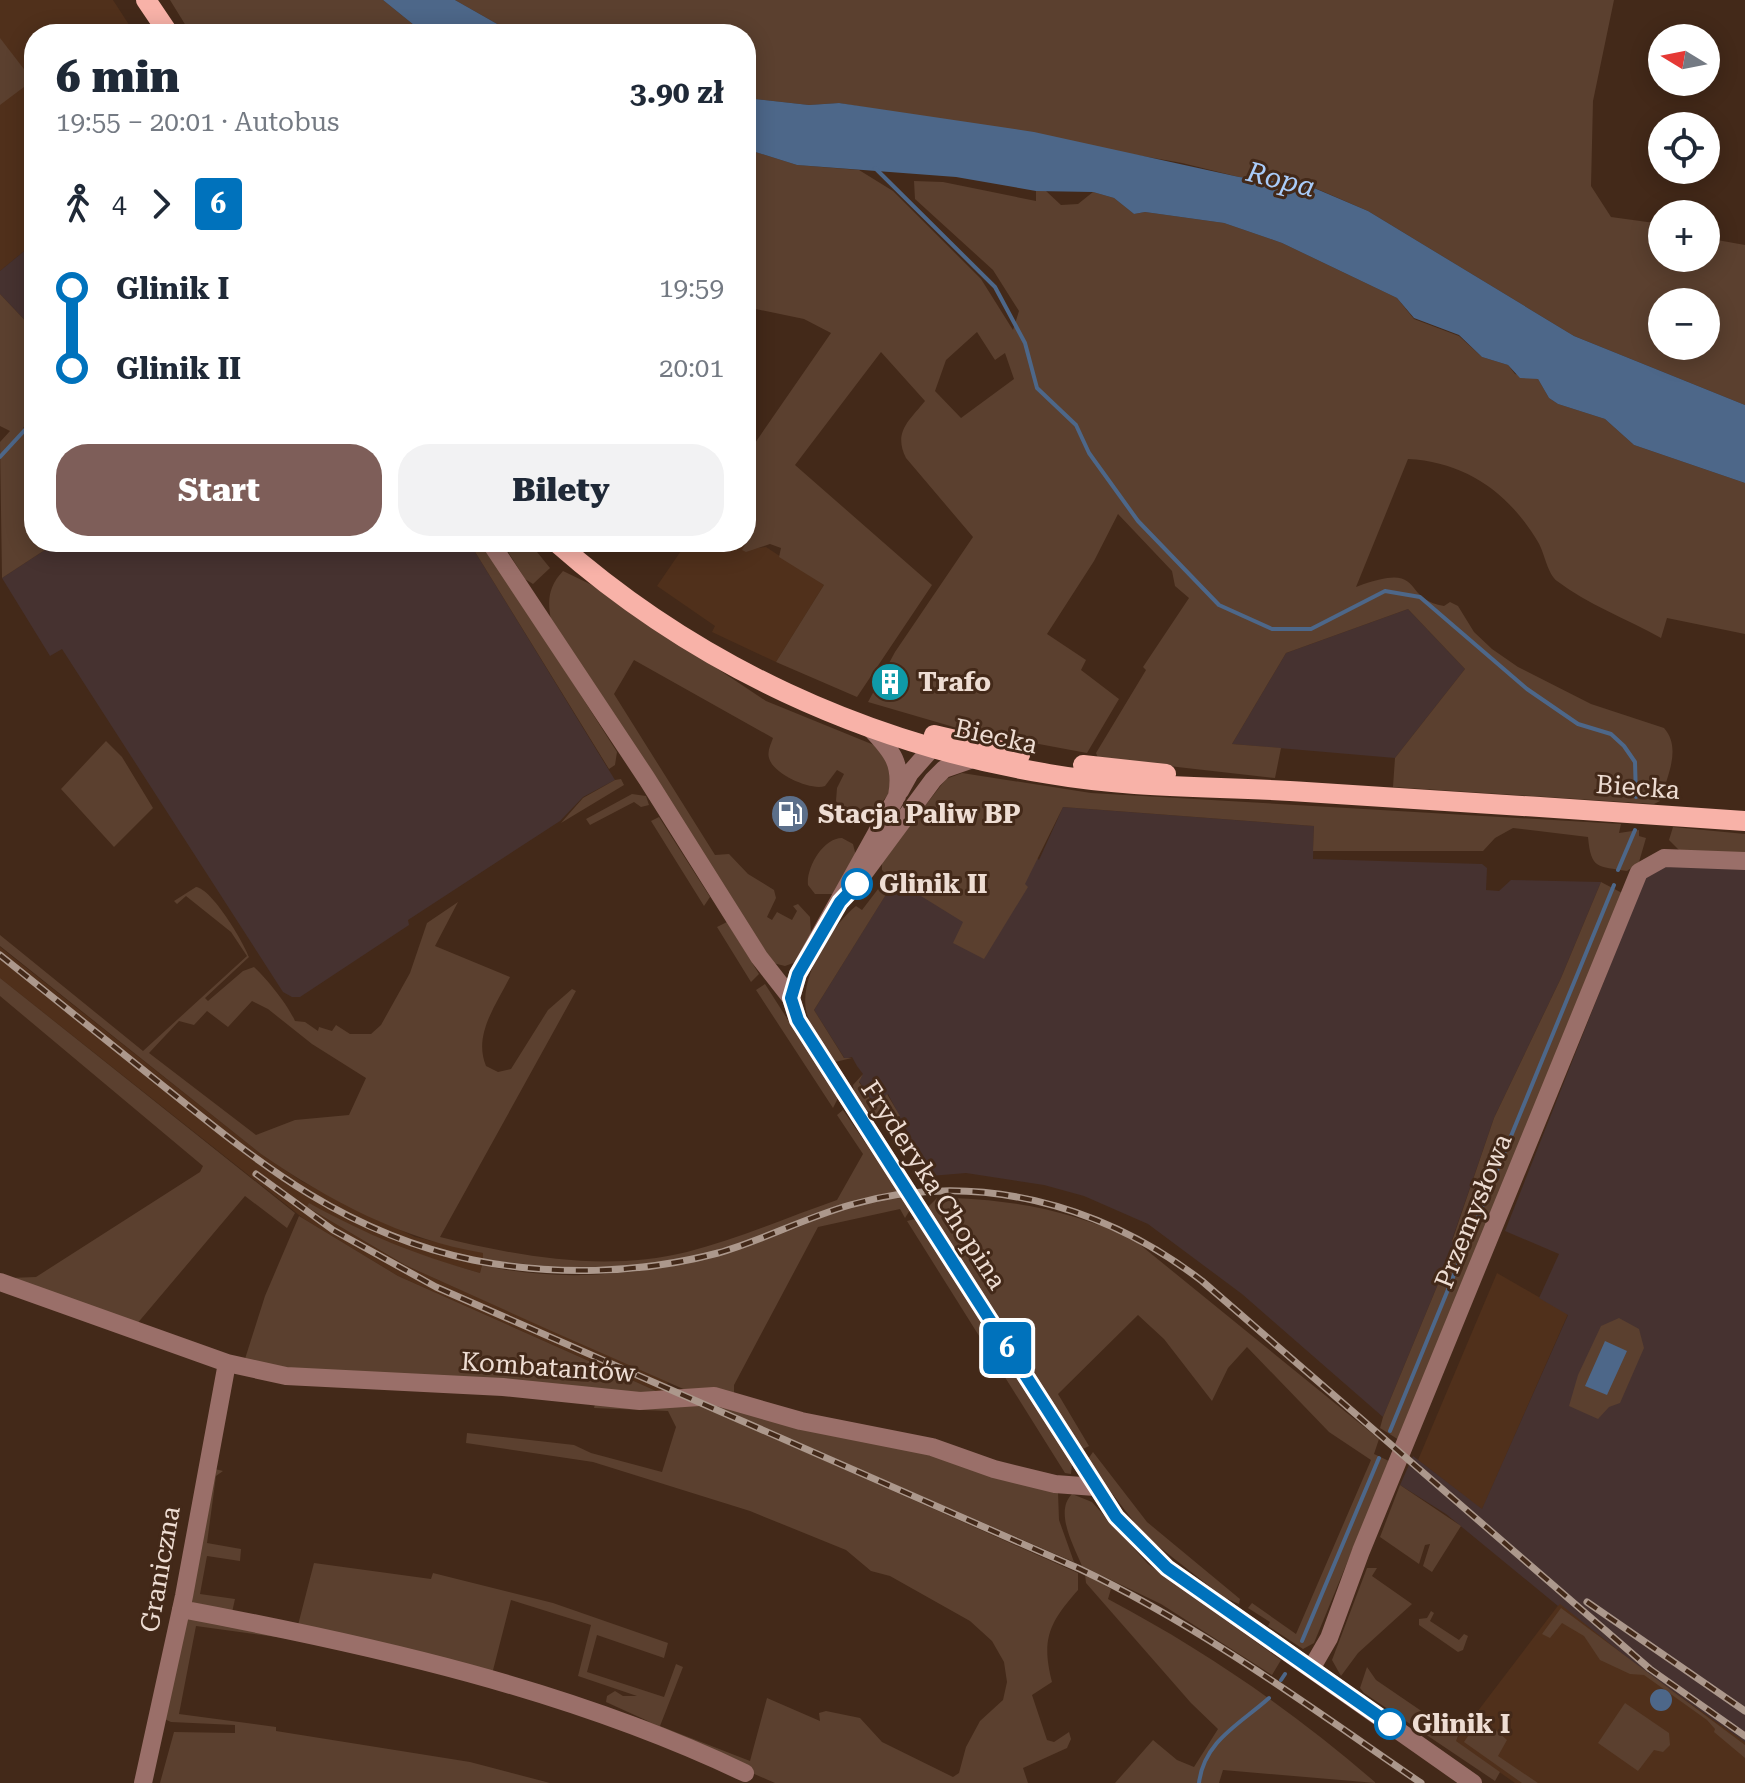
<!DOCTYPE html>
<html lang="pl">
<meta charset="utf-8">
<style>
body{margin:0;font-family:"Roboto Serif",serif;background:#f2f2f3;color:#1f2937;height:100vh;display:flex;flex-direction:column;font-size:30px;white-space:nowrap}
*{box-sizing:border-box;margin:0}
p{font-size:26px;color:#747a83}
.icon{flex:none;width:44px;height:44px;fill:none;stroke:currentColor;stroke-width:2;stroke-linecap:round;stroke-linejoin:round}
.map{position:relative;flex:1;overflow:hidden}
.details{position:absolute;left:24px;top:24px;width:732px;height:528px;display:flex;flex-direction:column;background:#fff;border-radius:32px;box-shadow:0 4px 20px #0003}
.details>*{flex:none}
.badge{padding:0 16px;border-radius:6px;font-size:28px;line-height:52px}
.needle{width:52px;rotate:280deg}
.buttons{position:absolute;left:1648px;top:24px;display:grid;gap:16px}
.buttons a{display:grid;place-items:center;width:72px;height:72px;border-radius:50%;background:#fff;box-shadow:0 4px 20px #0003;font-size:40px}
.map>.badge{position:absolute;translate:-50% -50%;box-shadow:0 0 0 4px #fff}
.legs{display:flex;align-items:center;gap:12px;height:88px;padding:0 32px;font-size:26px}
.legs p{margin-inline-start:auto}
.headline{display:flex;align-items:center;justify-content:space-between;height:136px;padding:0 32px}
h1{font-size:44px;font-weight:800;line-height:60px}
.button{display:flex;gap:16px;margin-top:auto;padding:16px 32px}
.button a{flex:1;height:92px;border-radius:32px;background:#7e5e59;color:#fff;font-size:32px;font-weight:800;line-height:92px;text-align:center}
.button a+a{background:#f2f2f3;color:#1f2937}
ul{padding:0 32px;list-style:none}
li{display:flex;align-items:center;gap:28px;height:80px;font-size:30px}
li i{display:grid;place-items:center;width:12px;height:100%;margin:0 10px;background:currentColor}
li i::after{content:'';width:20px;height:20px;margin:-10px;border:6px solid;border-radius:50%;background:#fff}
li p{margin-inline-start:auto}
li:first-child i{background:linear-gradient(#0000 50%,currentColor 0)}
li:last-child i{background:linear-gradient(currentColor 50%,#0000 0)}
.map>svg:first-child{display:block}
</style>
<div class="map">
<svg width="1745" height="1783" viewBox="0 0 1745 1783">
<rect width="100%" height="100%" fill="#432919"/>
<path fill="#50301b" d="M 0,0 L 113,0 L 135,34 L 34,34 L 34,243 L 0,271 Z
M 746,526 L 753,530 L 743,550 L 766,547 L 824,585 L 776,662 L 712,632 L 715,626 L 657,586 L 687,542 L 746,542 Z
M 0,947 L 261,1154 L 303,1182 L 415,1237 L 484,1253 L 480,1273 L 410,1253 L 307,1207 L 405,1265 L 668,1382 L 663,1394 L 398,1276 L 304,1219 L 0,978 Z
M 1497,1273 L 1568,1314 L 1482,1510 L 1418,1460 Z
M 1560,1603 L 1644,1671 L 1745,1742 L 1745,1783 L 1515,1783 L 1455,1741 Z"/>
<path fill="#463230" d="M 34,243 L 34,330 L 0,294 L 0,271 Z
M 57,542 L 469,542 L 615,780 L 583,797 L 560,821 L 408,920 L 409,925 L 300,997 L 292,997 L 283,992 L 62,649 L 50,656 L 2,578 Z
M 1408,609 L 1465,669 L 1395,758 L 1232,744 L 1286,653 Z
M 957,780 L 1039,860 L 1063,807 L 1314,826 L 1313,859 L 1482,864 L 1487,868 L 1486,890 L 1499,891 L 1511,880 L 1601,882 L 1561,978 L 1494,1118 L 1452,1240 L 1455,1243 L 1383,1417 L 1242,1294 L 1148,1224 L 1084,1196 L 1044,1185 L 966,1173 L 930,1176 L 888,1094 L 877,1109 L 859,1081 L 863,1074 L 857,1066 L 852,1057 L 845,1059 L 814,1010 Z
M 1668,864 L 1745,869 L 1745,1742 L 1644,1671 L 1560,1604 L 1558,1606 L 1446,1514 L 1400,1485 L 1413,1456 L 1482,1509 L 1568,1315 L 1539,1298 L 1559,1254 L 1505,1231 L 1646,875 Z"/>
<path fill="#5b402f" fill-rule="evenodd" d="M 170,0 L 383,0 L 425,34 L 191,34 Z
M 455,0 L 1614,0 L 1593,101 L 1591,186 L 1611,217 L 1662,224 L 1662,258 L 1706,258 L 1706,238 L 1745,245 L 1745,405 L 1574,336 L 1368,211 L 1308,185 L 1239,177 L 1182,163 L 839,103 L 809,105 L 746,98 L 746,34 L 515,34 ZM 1662,302 L 1706,302 L 1706,346 L 1662,346 Z
M 0,38 L 27,73 L 28,84 L 0,105 Z
M 746,149 L 797,165 L 859,170 L 893,191 L 981,279 L 1013,330 L 1019,311 L 993,270 L 915,199 L 914,181 L 943,182 L 1036,201 L 1036,191 L 1046,191 L 1061,205 L 1078,204 L 1093,192 L 1114,198 L 1134,214 L 1145,212 L 1224,223 L 1282,243 L 1397,298 L 1414,319 L 1459,336 L 1482,357 L 1508,365 L 1515,374 L 1538,379 L 1549,398 L 1558,404 L 1605,419 L 1634,445 L 1745,483 L 1745,634 L 1667,618 L 1661,638 C 1627,619 1587,604 1557,581 C 1547,573 1545,554 1538,542 C 1509,493 1466,462 1408,459 L 1356,587 C 1428,560 1399,599 1444,606 L 1450,602 L 1458,606 L 1474,632 L 1492,649 L 1518,667 L 1591,704 L 1664,728 C 1682,748 1667,777 1660,801 L 1654,804 L 1393,787 L 1395,758 L 1465,669 L 1408,609 L 1286,653 L 1232,744 L 1281,748 L 1275,778 L 1098,758 L 1096,753 L 1146,670 L 1143,667 L 1189,598 L 1175,586 L 1172,571 L 1118,514 L 1094,561 L 1047,634 L 1086,660 L 1081,670 L 1119,699 L 1087,753 L 964,730 L 868,702 L 895,652 L 973,537 L 906,458 C 893,432 909,421 925,401 L 881,352 L 795,465 L 932,585 L 857,697 L 776,662 L 824,585 L 779,557 L 781,548 L 770,544 L 746,552 L 742,550 L 753,530 L 746,526 L 746,456 L 831,333 L 804,319 L 746,307 ZM 977,332 L 995,360 L 1005,353 L 1014,379 L 961,418 L 935,391 L 946,360 Z
M 0,294 L 34,330 L 34,418 L 23,428 L 25,432 L 34,424 L 34,542 L 57,542 L 2,578 L 0,442 L 10,431 L 0,426 Z
M 469,542 L 483,542 L 617,752 L 615,765 L 609,769 Z
M 502,542 L 529,542 L 550,568 L 533,584 L 525,579 Z
M 563,571 L 592,585 L 766,701 L 874,745 L 886,754 L 893,786 C 882,807 855,835 836,801 L 837,788 L 844,774 L 837,770 L 825,786 C 811,791 773,774 769,758 C 767,751 771,744 773,738 L 634,660 L 614,694 L 715,855 L 729,854 L 748,874 L 774,890 L 776,898 L 767,917 L 772,920 L 777,912 L 792,920 L 797,911 L 793,906 L 798,904 L 810,917 L 811,933 L 796,962 L 785,966 L 773,963 L 551,620 C 547,599 549,586 563,571 Z
M 106,741 L 122,757 L 153,808 L 114,847 L 61,789 Z
M 962,773 L 1091,793 L 1621,824 L 1619,833 L 1639,830 L 1639,836 L 1646,838 L 1639,862 L 1627,871 C 1598,866 1591,870 1588,837 L 1513,828 L 1495,838 L 1483,851 L 1313,851 L 1314,826 L 1063,807 L 1025,884 L 1028,887 L 984,959 L 953,943 L 963,922 L 895,880 L 814,1010 L 844,1058 L 852,1058 L 835,1062 C 825,1047 812,1031 807,1014 C 797,980 831,926 856,906 L 862,910 L 888,876 L 882,870 L 882,861 L 946,779 Z
M 615,780 L 621,779 L 624,785 L 561,823 L 583,798 Z
M 632,794 L 646,796 L 649,805 L 641,807 L 634,802 L 590,825 L 586,819 Z
M 659,817 L 710,897 L 704,906 L 651,821 Z
M 1673,827 L 1745,834 L 1745,855 L 1680,851 L 1669,840 Z
M 842,838 L 853,844 L 856,856 L 834,894 L 815,894 L 808,885 C 806,868 823,838 842,838 Z
M 1601,882 L 1622,893 L 1399,1440 L 1380,1428 L 1383,1417 L 1455,1243 L 1452,1241 L 1494,1118 L 1561,978 Z
M 196,887 C 212,889 243,941 249,957 L 205,998 L 208,1001 L 243,971 L 254,967 C 267,979 288,1005 295,1021 L 305,1022 L 318,1031 L 319,1027 L 332,1031 L 336,1025 L 350,1034 L 371,1034 L 381,1025 L 410,973 L 427,923 L 458,902 L 435,946 L 510,977 C 496,1005 473,1035 486,1066 L 498,1072 L 511,1069 L 548,1010 L 572,989 L 576,991 L 440,1237 C 521,1257 605,1272 687,1252 C 738,1239 788,1217 837,1200 L 863,1154 L 837,1115 L 843,1110 L 899,1192 C 829,1208 765,1241 695,1256 C 625,1272 553,1269 483,1259 L 483,1253 C 401,1239 330,1201 261,1154 L 0,946 L 0,935 L 143,1051 L 247,956 L 231,932 L 186,896 L 177,904 L 174,901 ZM 252,1001 L 268,1009 L 312,1044 L 366,1078 L 349,1115 L 295,1120 L 256,1135 L 149,1053 L 179,1021 L 194,1025 L 207,1011 L 228,1027 Z
M 727,922 L 759,974 L 751,982 L 717,927 Z
M 0,978 L 295,1213 L 287,1228 L 245,1196 L 136,1325 L 10,1278 L 36,1277 L 200,1172 L 203,1166 L 0,996 Z
M 765,984 L 838,1098 L 833,1108 L 756,990 Z
M 863,1074 L 859,1082 L 876,1108 L 887,1094 L 900,1116 C 878,1122 855,1109 853,1085 Z
M 904,1198 L 910,1210 L 905,1218 L 900,1209 L 818,1227 L 734,1385 L 734,1396 L 688,1391 L 547,1329 L 405,1265 L 307,1207 L 309,1203 C 369,1236 414,1254 480,1273 L 482,1265 C 576,1287 681,1271 770,1238 C 813,1223 858,1198 904,1198 Z
M 937,1198 C 1007,1198 1069,1210 1133,1239 L 1379,1439 L 1374,1454 L 1389,1461 L 1314,1643 L 1303,1649 L 1268,1626 L 1270,1622 L 1248,1608 L 1252,1603 L 1296,1634 L 1371,1460 L 1329,1432 L 1247,1347 L 1228,1368 L 1212,1401 L 1164,1339 L 1138,1315 L 1058,1394 L 1089,1446 L 1081,1450 L 927,1208 Z
M 299,1216 L 398,1276 L 663,1394 L 281,1370 L 244,1362 L 265,1296 Z
M 915,1219 L 1072,1464 L 1071,1474 L 1065,1473 L 907,1221 Z
M 1619,1318 L 1639,1329 L 1644,1348 L 1620,1403 L 1609,1407 L 1598,1419 L 1569,1406 L 1578,1375 L 1601,1326 Z
M 690,1401 L 1078,1573 L 1078,1590 C 1049,1623 1041,1639 1052,1682 L 1032,1695 L 1047,1740 L 1054,1742 L 1069,1732 L 1071,1739 L 1067,1748 L 1023,1768 L 1028,1783 L 775,1783 L 591,1703 L 650,1722 L 606,1702 L 607,1696 L 615,1691 L 623,1696 L 637,1696 L 578,1676 L 591,1625 L 511,1600 L 491,1678 L 297,1629 L 314,1563 L 431,1579 L 433,1573 L 553,1603 L 668,1643 L 664,1658 L 597,1635 L 587,1672 L 664,1697 L 676,1664 L 683,1667 L 660,1726 L 750,1761 L 767,1698 L 820,1721 L 819,1713 L 826,1711 L 860,1718 L 882,1742 L 953,1777 L 959,1773 L 966,1747 L 980,1721 L 1003,1700 L 1007,1682 L 1004,1662 L 992,1641 L 970,1621 L 890,1576 L 871,1571 L 846,1550 L 750,1511 L 593,1462 L 466,1443 L 467,1433 L 574,1445 L 591,1453 L 662,1472 L 676,1427 L 668,1411 L 594,1408 L 595,1404 Z
M 702,1401 L 888,1443 L 1058,1492 L 1059,1520 L 1074,1562 Z
M 1093,1452 L 1147,1522 L 1240,1599 L 1239,1604 L 1223,1597 L 1144,1535 L 1091,1466 L 1088,1459 Z
M 215,1469 L 223,1471 L 216,1476 L 207,1543 L 241,1549 L 240,1561 L 207,1556 L 200,1594 L 235,1599 L 231,1617 L 190,1610 Z
M 1400,1485 L 1461,1526 L 1432,1572 L 1423,1566 L 1430,1544 L 1425,1545 L 1419,1564 L 1380,1537 Z
M 1072,1494 L 1092,1502 L 1148,1564 L 1281,1660 L 1272,1675 L 1161,1604 L 1082,1566 C 1074,1546 1054,1512 1072,1494 Z
M 1367,1568 L 1377,1568 L 1372,1576 L 1412,1604 L 1358,1653 L 1341,1676 L 1332,1660 Z
M 1085,1574 L 1111,1589 L 1108,1599 C 1206,1651 1293,1711 1376,1783 L 1223,1770 L 1219,1783 L 1115,1783 L 1153,1740 L 1177,1760 L 1194,1767 L 1218,1729 L 1191,1703 L 1086,1583 Z
M 1561,1608 L 1745,1745 L 1745,1758 L 1714,1732 L 1715,1729 L 1707,1720 L 1644,1675 L 1630,1674 L 1600,1660 L 1584,1636 L 1562,1623 L 1550,1638 L 1542,1634 Z
M 1431,1611 L 1434,1613 L 1430,1621 L 1459,1640 L 1464,1634 L 1468,1636 L 1463,1650 L 1458,1652 L 1419,1625 L 1419,1619 L 1427,1618 Z
M 190,1618 L 291,1639 L 196,1626 L 179,1714 L 276,1727 L 276,1731 L 470,1762 L 550,1783 L 160,1783 L 174,1732 L 235,1733 L 235,1725 L 171,1722 L 162,1718 L 183,1620 Z
M 1367,1667 L 1376,1680 L 1458,1736 L 1456,1741 L 1500,1772 L 1495,1781 L 1364,1693 L 1360,1688 Z
M 1625,1703 L 1669,1733 L 1670,1745 L 1663,1752 L 1654,1750 L 1638,1771 L 1598,1743 Z
M 1481,1717 L 1507,1740 L 1498,1756 L 1538,1783 L 1522,1783 L 1464,1742 Z"/>
<path fill="#4d6789" d="M 383,0 L 455,0 L 515,34 L 425,34 Z
M 746,98 L 809,105 L 839,103 L 1034,132 L 1239,177 L 1307,185 L 1368,211 L 1574,336 L 1745,405 L 1745,483 L 1634,445 L 1605,419 L 1558,404 L 1549,398 L 1538,379 L 1520,378 L 1508,365 L 1482,357 L 1459,335 L 1414,318 L 1397,298 L 1282,243 L 1224,223 L 1145,212 L 1134,214 L 1114,198 L 1093,192 L 1036,191 L 956,177 L 797,165 L 746,149 Z
M 1605,1341 L 1627,1351 L 1607,1395 L 1585,1386 Z
M1650 1700a11 11 0 1 1 22 0a11 11 0 1 1-22 0Z"/>
<g fill="none" stroke-linecap="round" stroke-linejoin="round">
<path stroke="#4d6789" stroke-width="4" d="M 875,168 L 995,287 L 1025,343 L 1037,388 L 1076,425 L 1089,453 L 1138,521 L 1219,605 L 1272,629 L 1311,629 L 1385,591 L 1420,597 L 1527,689 L 1578,724 L 1611,734 L 1624,746 L 1635,762 L 1636,797
M 0,457 L 34,420
M 1618,870 L 1635,830
M 1390,1431 L 1614,885
M 1302,1641 L 1379,1458
M 1281,1680 L 1285,1674
M 1199,1783 C 1204,1741 1240,1724 1269,1698"/>
<path stroke="#9a6f69" stroke-width="18" d="M 490,542 L 647,779 L 759,957 L 791,998
M 871,729 C 892,751 903,764 897,796 L 798,974 L 791,998 L 798,1020 L 1116,1517 L 1167,1568 L 1473,1783
M 900,791 L 910,773 L 940,739
M 862,876 L 933,780 L 944,769 L 973,759
M 0,1282 L 227,1363 L 286,1376 L 503,1387 L 640,1401 L 714,1396 L 801,1421 L 932,1447 L 994,1469 L 1055,1484 L 1095,1487
M 181,1609 C 372,1645 569,1689 745,1773
M 1311,1669 L 1329,1638 L 1361,1551 L 1639,872 L 1664,858 L 1745,861
M 143,1783 L 184,1596 L 227,1363"/>
<path stroke="#f8b2a8" stroke-width="20" d="M 146,0 L 169,34
M 556,542 C 695,665 867,744 1049,774 C 1135,789 1220,786 1306,792 C 1452,801 1599,811 1745,821
M 934,735 L 1020,755
M 1083,765 L 1166,774"/>
<defs>
<path id="rail" d="M 0,955 C 56,1000 111,1044 167,1089 C 264,1167 347,1234 473,1260 C 553,1276 639,1274 718,1253 C 763,1240 805,1218 850,1205 C 974,1169 1102,1204 1202,1281 L 1650,1669 L 1745,1736
M 256,1174 L 333,1230 L 436,1287 L 1080,1569 C 1202,1627 1310,1707 1421,1783
M 1587,1602 L 1745,1711"/>
</defs>
<use href="#rail" stroke="#ac988c" stroke-width="7"/>
<use href="#rail" stroke="#432919" stroke-width="4" stroke-dasharray="12" stroke-linecap="butt"/>
</g>
<g fill="none" stroke-linecap="round" stroke-linejoin="round">
<defs>
<path id="line-1" d="M 857,884 L 840,902 L 798,974 L 791,998 L 798,1020 L 1116,1517 L 1167,1568 L 1390,1724"/>
</defs>
<use href="#line-1" stroke="#fff" stroke-width="18"/>
<use href="#line-1" stroke="#0072bc" stroke-width="12"/>
</g>
<defs>
<symbol id="building-disc" viewBox="-11 -11 22 22"><circle r="9.5" fill="#0f9aa8" stroke="#432919"/><path d="M-4-6H4V6H1V3H-1V6H-4ZM-2.5-4.3h1.7v1.8h-1.7ZM.8-4.3h1.7v1.8H.8ZM-2.5-1h1.7V.8h-1.7ZM.8-1h1.7V.8H.8Z" fill="#fff"/></symbol>
<symbol id="fuel-disc" viewBox="-11 -11 22 22"><circle r="9.5" fill="#5c6f8a" stroke="#432919"/><path d="M-5.5-6h7V0h2V4h1.3V-2.5L3-4.5l.8-.8L6-3V5H2.5V1h-1V6h-7ZM-4.2-4.7v3.2H.2V-4.7Z" fill="#fff"/></symbol>
</defs>
<g fill-rule="evenodd">
<use href="#building-disc" x="868" y="660" width="44" height="44"/>
<use href="#fuel-disc" x="768" y="792" width="44" height="44"/>
</g>
<g fill="#fff" stroke="#0072bc" stroke-width="4">
<circle cx="857" cy="884" r="14"/>
<circle cx="1390" cy="1724" r="14"/>
</g>
<g text-anchor="middle" stroke-width="6" stroke-linejoin="round" paint-order="stroke">
<g font-size="26" font-weight="bold" fill="#eeddd3" stroke="#432919" text-anchor="start">
<text x="918" y="691">Trafo</text>
<text x="818" y="823">Stacja Paliw BP</text>
</g>
<g font-size="26" fill="#eeddd3" stroke="#432919">
<text transform="translate(996 736) rotate(12)" y="9">Biecka</text>
<text transform="translate(1638 787) rotate(4)" y="9">Biecka</text>
<text transform="translate(934 1185) rotate(57)" y="9">Fryderyka Chopina</text>
<text transform="translate(1473 1211) rotate(-68)" y="9">Przemysłowa</text>
<text transform="translate(548 1367) rotate(4)" y="9">Kombatantów</text>
<text transform="translate(160 1569) rotate(-80)" y="9">Graniczna</text>
</g>
<g font-size="26" font-weight="bold" fill="#eeddd3" stroke="#432919" text-anchor="start">
<text x="879" y="893">Glinik II</text>
<text x="1412" y="1733">Glinik I</text>
</g>
<g font-size="28" font-style="italic" fill="#a9ccfa" stroke="#432919">
<text transform="translate(1281 179) rotate(14)" y="10">Ropa</text>
</g>
</g>
</svg>
<div class="buttons">
<a><svg class="needle" viewBox="-14 -14 28 28"><path d="M0-13l5 13h-10z" fill="#e53935"/><path d="M0 13l5-13h-10z" fill="#747a83"/></svg></a>
<a><svg class="icon" aria-label="locate" viewBox="0 0 24 24"><circle cx="12" cy="12" r="6"/><path d="M12 2v4M12 18v4M2 12h4M18 12h4"/></svg></a>
<a>+</a>
<a>−</a>
</div>
<b class="badge" style="left:1007px;top:1348px;background:#0072bc;color:#fff">6</b>
<section class="details">
<div class="headline"><div><h1>6 min</h1><p>19:55 – 20:01 · Autobus</p></div><b>3.90 zł</b></div>
<div class="legs"><svg class="icon" aria-label="walk" viewBox="0 0 24 24"><circle cx="13" cy="4" r="2"/><path d="M13 8l-2 6 4 7M11 14l-3 7M7 12l3-4h3l4 4"/></svg>4<svg class="icon" aria-label="forward" viewBox="0 0 24 24"><path d="M9 5l7 7-7 7"/></svg><b class="badge" style="background:#0072bc;color:#fff">6</b></div>
<ul>
<li><i style="color:#0072bc"></i><b>Glinik I</b><p>19:59</p></li>
<li><i style="color:#0072bc"></i><b>Glinik II</b><p>20:01</p></li>
</ul>
<div class="button"><a>Start</a><a>Bilety</a></div>
</section>
</div>
